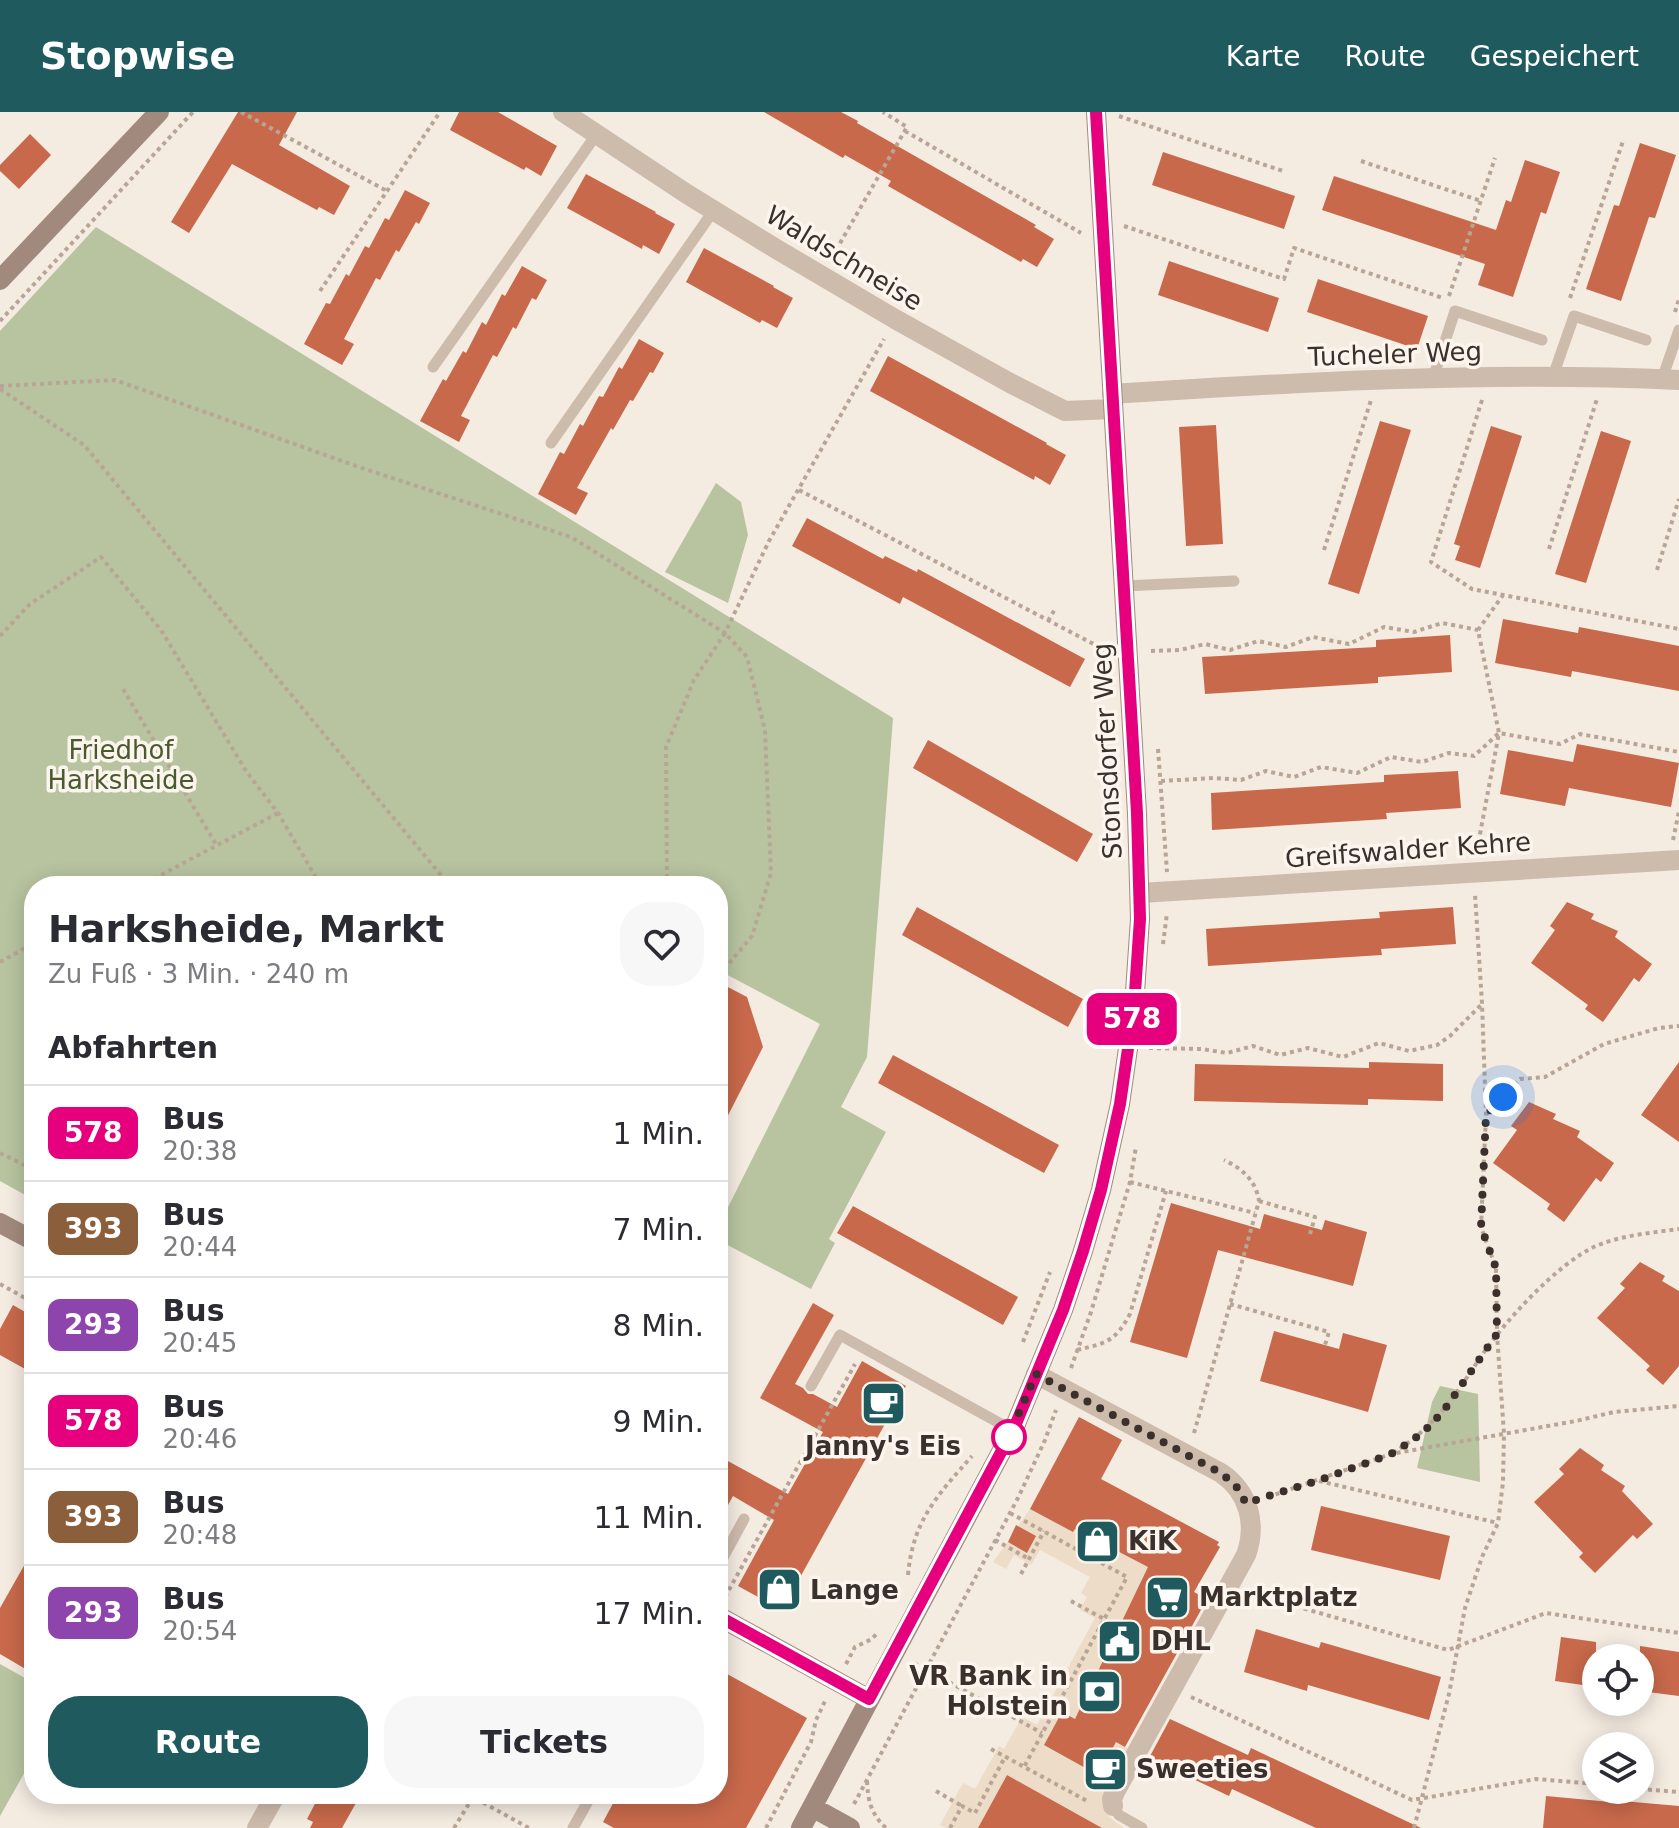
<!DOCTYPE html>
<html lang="de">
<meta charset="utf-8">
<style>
body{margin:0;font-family:"DejaVu Sans",sans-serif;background:#f7f7f7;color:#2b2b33;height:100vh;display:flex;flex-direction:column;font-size:30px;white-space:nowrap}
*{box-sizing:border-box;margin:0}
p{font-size:26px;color:#7c7c81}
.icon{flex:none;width:44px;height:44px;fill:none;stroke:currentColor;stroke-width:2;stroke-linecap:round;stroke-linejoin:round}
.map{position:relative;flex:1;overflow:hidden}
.panel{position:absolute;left:24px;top:764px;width:704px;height:928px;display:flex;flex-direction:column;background:#fff;border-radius:32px;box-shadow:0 4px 20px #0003}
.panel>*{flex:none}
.badge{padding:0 16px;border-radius:12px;font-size:28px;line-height:52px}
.controls{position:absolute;left:1582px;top:1532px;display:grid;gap:16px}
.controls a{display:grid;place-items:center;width:72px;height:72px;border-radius:50%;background:#fff;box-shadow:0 4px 20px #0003;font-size:40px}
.you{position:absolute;width:40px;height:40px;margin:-20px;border:6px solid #fff;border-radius:50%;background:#1a73e8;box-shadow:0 0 0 12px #1a73e833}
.map>.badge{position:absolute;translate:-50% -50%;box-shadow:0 0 0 4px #fff}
h2{padding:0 24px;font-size:30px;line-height:72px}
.round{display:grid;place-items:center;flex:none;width:84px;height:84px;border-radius:32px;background:#f7f7f7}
.headline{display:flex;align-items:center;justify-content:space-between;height:136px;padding:0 24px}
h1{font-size:38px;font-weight:700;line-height:60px}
.button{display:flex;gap:16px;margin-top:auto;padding:16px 24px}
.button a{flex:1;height:92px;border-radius:32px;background:#1f5a5e;color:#fff;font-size:32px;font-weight:700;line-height:92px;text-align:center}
.button a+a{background:#f7f7f7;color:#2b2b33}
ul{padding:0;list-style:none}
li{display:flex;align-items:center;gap:24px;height:96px;padding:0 24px;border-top:2px solid #e1e1e2}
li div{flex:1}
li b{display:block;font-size:30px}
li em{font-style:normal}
li .badge{min-width:88px;font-weight:700;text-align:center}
header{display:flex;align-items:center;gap:48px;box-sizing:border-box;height:112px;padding:0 40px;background:#1f5a5e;color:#fff}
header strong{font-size:38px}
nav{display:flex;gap:44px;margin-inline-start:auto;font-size:28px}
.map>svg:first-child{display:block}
</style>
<header>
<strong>Stopwise</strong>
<nav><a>Karte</a><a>Route</a><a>Gespeichert</a></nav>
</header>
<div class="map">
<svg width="1679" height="1716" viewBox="0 0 1679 1716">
<rect width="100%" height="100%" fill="#f4ebe1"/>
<path fill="#b8c4a0" d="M 96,115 L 893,606 L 867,945 L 841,995 L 886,1020 L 829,1127 L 835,1131 L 811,1177 L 718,1128 L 718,1115 L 820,912 L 718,858 L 718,774 L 34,774 L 34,1088 L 0,1069 L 0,219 Z
M 716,371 L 741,390 L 748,423 L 728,491 L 665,460 Z
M 1440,1274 L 1478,1282 L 1480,1370 L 1417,1356 L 1432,1290 Z
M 0,1552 L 34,1571 L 34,1644 L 0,1704 Z"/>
<path fill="#ecdcc8" d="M 1030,1397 L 1073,1420 L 1075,1417 L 1148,1455 L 1098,1662 L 1116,1630 L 1129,1637 L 1104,1694 L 1109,1705 L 1124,1716 L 1102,1716 L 1007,1663 L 978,1716 L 946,1716 L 940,1713 L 963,1671 L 975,1677 L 999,1634 L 1004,1637 L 1022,1605 L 1037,1613 L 1095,1506 L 1080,1498 L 1087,1485 L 1081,1481 L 1090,1465 L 1040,1438 L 1031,1453 L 1014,1443 L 1006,1457 L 993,1450 L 1008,1430 L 1027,1441 L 1035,1425 L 1018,1414 Z"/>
<path fill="#c8694b" d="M 238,0 L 297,0 L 279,33 L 350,74 L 334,103 L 319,95 L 317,98 L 232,52 L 189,121 L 171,110 Z
M 459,0 L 498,0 L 557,34 L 541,64 L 526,55 L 524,58 L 450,18 Z
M 764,0 L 841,0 L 858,9 L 857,11 L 1036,113 L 1034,115 L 1054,127 L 1037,155 L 1023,147 L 1021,150 L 888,74 L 891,69 L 845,43 L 843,46 Z
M 30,22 L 51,43 L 19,77 L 0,59 L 0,53 Z
M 1640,31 L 1676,43 L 1655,106 L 1649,105 L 1621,189 L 1586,177 L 1614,93 L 1619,94 Z
M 1163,40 L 1295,84 L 1284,117 L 1152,73 Z
M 1525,48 L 1560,60 L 1546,102 L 1541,100 L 1513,185 L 1478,173 L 1485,152 L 1322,98 L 1334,64 L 1496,118 L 1506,88 L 1511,90 Z
M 586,62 L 656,100 L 655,101 L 675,112 L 659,142 L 643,133 L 642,137 L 567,96 Z
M 405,78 L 430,91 L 419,112 L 416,110 L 399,140 L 396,138 L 380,168 L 376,166 L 344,227 L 354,232 L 342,253 L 304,232 L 326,191 L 330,192 L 346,162 L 349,164 L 365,134 L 369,136 L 385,106 L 389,108 Z
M 704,136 L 774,174 L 773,175 L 793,186 L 777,216 L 762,208 L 760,211 L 686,170 Z
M 1169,149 L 1279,186 L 1268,220 L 1158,183 Z
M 522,154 L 547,168 L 536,188 L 532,186 L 516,217 L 513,215 L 497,245 L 493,243 L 461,304 L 470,308 L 459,330 L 420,309 L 443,267 L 446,269 L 463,239 L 466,241 L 482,210 L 486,213 L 502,182 L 505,184 Z
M 1318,167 L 1428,204 L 1417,237 L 1307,200 Z
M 639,227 L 664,241 L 653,261 L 650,260 L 633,289 L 630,288 L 613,318 L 611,316 L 577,376 L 588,381 L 576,403 L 538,382 L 560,340 L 564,342 L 580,312 L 583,314 L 599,284 L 603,285 L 619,255 L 622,257 Z
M 888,244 L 1047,331 L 1046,332 L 1066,343 L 1050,373 L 1035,364 L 1034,368 L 870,279 Z
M 1380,309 L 1411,318 L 1359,482 L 1328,472 Z
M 1216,313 L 1223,432 L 1186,434 L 1179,315 Z
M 1491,314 L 1522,324 L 1480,456 L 1455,448 L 1460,434 L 1454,432 Z
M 1601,319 L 1631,329 L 1586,471 L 1555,462 Z
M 807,406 L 883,447 L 885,444 L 917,460 L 918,457 L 1085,547 L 1070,575 L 903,485 L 900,492 L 792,434 Z
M 1503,507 L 1578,521 L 1579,515 L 1679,534 L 1679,579 L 1572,559 L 1571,565 L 1495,551 Z
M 1450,523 L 1452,560 L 1378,565 L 1378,571 L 1205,582 L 1202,545 L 1376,535 L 1376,528 Z
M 928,628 L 1093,722 L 1077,750 L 913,656 Z
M 1577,632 L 1679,651 L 1671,695 L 1569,676 L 1565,694 L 1500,682 L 1508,638 L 1573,650 Z
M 1458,659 L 1461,696 L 1386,701 L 1387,707 L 1212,718 L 1211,681 L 1384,670 L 1384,663 Z
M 1567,790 L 1594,802 L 1591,807 L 1618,819 L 1615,825 L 1652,852 L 1639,870 L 1634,866 L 1603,910 L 1585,897 L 1588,893 L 1531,851 L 1555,818 L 1550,814 Z
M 917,795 L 1083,887 L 1068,915 L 902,823 Z
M 1453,795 L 1456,832 L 1381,837 L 1382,843 L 1208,854 L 1206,817 L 1380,806 L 1379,800 Z
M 724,873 L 747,885 L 763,935 L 718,1023 L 718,885 Z
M 893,943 L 1059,1033 L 1044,1061 L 878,971 Z
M 1369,950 L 1443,952 L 1443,989 L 1368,987 L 1368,993 L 1194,989 L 1195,952 L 1369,956 Z
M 1679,950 L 1679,1030 L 1641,1003 Z
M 1529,990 L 1556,1002 L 1553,1007 L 1580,1019 L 1577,1025 L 1614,1051 L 1601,1070 L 1596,1066 L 1564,1110 L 1547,1097 L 1550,1092 L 1493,1051 L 1517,1018 L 1511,1014 Z
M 1171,1091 L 1260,1117 L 1264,1102 L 1322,1118 L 1325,1108 L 1367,1120 L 1353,1174 L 1218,1138 L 1187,1246 L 1130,1230 Z
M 853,1094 L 1018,1185 L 1003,1213 L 837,1121 Z
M 1640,1150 L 1665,1164 L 1662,1169 L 1679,1179 L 1679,1254 L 1663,1273 L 1646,1258 L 1650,1254 L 1597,1206 L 1625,1176 L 1620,1172 Z
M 813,1191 L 834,1203 L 795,1272 L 803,1276 L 808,1282 L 813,1282 L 837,1295 L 862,1249 L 906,1274 L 782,1498 L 738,1474 L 774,1408 L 733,1384 L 718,1411 L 718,1362 L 726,1348 L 788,1382 L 823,1320 L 760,1286 Z
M 13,1193 L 34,1205 L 34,1262 L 0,1243 L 0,1217 Z
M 1274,1219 L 1339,1237 L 1343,1221 L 1387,1233 L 1368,1300 L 1260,1269 Z
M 1079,1305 L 1122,1328 L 1101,1367 L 1219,1430 L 1217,1433 L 1220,1435 L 1194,1480 L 1207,1487 L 1125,1635 L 1116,1630 L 1098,1663 L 1044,1633 L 1062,1600 L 1075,1607 L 1148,1455 L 1075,1417 L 1073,1420 L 1030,1397 Z
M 1580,1336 L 1604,1353 L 1601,1358 L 1625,1374 L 1622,1379 L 1653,1412 L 1637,1427 L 1633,1423 L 1595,1461 L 1579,1445 L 1583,1441 L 1534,1390 L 1564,1362 L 1559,1357 Z
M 1321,1394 L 1450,1424 L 1440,1468 L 1311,1438 Z
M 1016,1413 L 1036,1424 L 1027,1441 L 1008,1430 Z
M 34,1436 L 34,1562 L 0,1542 L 0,1496 Z
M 1256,1517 L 1319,1536 L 1321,1530 L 1441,1565 L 1429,1608 L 1308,1573 L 1307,1579 L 1244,1560 Z
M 1561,1525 L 1596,1530 L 1596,1575 L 1555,1569 Z
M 1640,1534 L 1679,1540 L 1679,1584 L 1640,1579 Z
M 718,1557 L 807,1606 L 746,1716 L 614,1716 L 603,1710 L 618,1682 L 718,1682 Z
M 1170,1607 L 1248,1643 L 1251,1636 L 1421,1716 L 1316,1716 L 1232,1677 L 1229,1684 L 1149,1646 Z
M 1007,1663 L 1102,1716 L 978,1716 Z
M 320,1682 L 361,1682 L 342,1716 L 310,1716 L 313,1710 L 307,1707 Z
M 1546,1684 L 1611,1690 L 1611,1688 L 1679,1694 L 1679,1716 L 1543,1716 Z"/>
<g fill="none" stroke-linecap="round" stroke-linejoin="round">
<path stroke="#b9a596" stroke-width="4" stroke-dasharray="4 4" stroke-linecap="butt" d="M 241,0 L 387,79
M 1119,4 L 1283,59
M 905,19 L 1081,121
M 1361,49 L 1481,89
M 1124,114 L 1284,167 L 1294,136 L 1443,186
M 832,145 L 907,15 L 883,0
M 320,179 L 440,0
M 1449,184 L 1495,46
M 1570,186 L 1623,29
M 1675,200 L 1679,187
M 0,209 L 193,0
M 0,274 L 115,268 L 356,354 L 571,425 L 725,521 L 769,429 L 884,227
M 0,277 L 84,333 L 450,774
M 1482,288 L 1431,450 L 1472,477 L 1679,517
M 799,378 L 1105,538
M 1549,437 L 1597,287
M 1324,438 L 1371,288
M 1657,458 L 1679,387
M 1048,509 L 1055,497
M 0,524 L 30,492 L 101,445 L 161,518 L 246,659 L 278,701 L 321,774
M 1151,539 L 1180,538 L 1205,532 L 1230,538 L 1258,529 L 1286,535 L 1313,525 L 1349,532 L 1384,515 L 1414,520 L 1442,511 L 1478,518
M 123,577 L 217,734
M 1158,637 L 1167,760
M 1161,669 L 1215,666 L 1241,668 L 1266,659 L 1294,665 L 1321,655 L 1357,661 L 1391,645 L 1422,650 L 1449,641 L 1474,644 L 1499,621 L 1560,632 L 1580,622 L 1679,640
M 1673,728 L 1679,699
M 1477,738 L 1499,621 L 1478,518 L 1503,483
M 140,774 L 278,701
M 667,774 L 666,635 L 694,568 L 725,521 L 747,545 L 765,618 L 771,761 L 752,824 L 726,855 L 718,851
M 1163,832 L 1167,801
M 0,850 L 34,831
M 1149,936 L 1202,937 L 1227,941 L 1253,934 L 1280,943 L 1308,936 L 1343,945 L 1379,931 L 1409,939 L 1437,933 L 1450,924 L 1482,892
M 1487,1002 L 1520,967 L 1545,965 L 1604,932 L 1659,916 L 1679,914
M 0,1041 L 34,1058
M 1130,1070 L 1255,1101
M 1259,1089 L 1315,1105 L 1310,1122
M 0,1172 L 34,1191
M 1230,1192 L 1329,1220 L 1325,1233
M 1023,1230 L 1050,1160
M 1077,1238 C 1106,1231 1115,1230 1130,1202 L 1166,1079
M 1071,1256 L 1091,1200 L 1130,1070 L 1136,1035
M 1194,1321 L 1259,1089 C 1256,1068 1241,1056 1224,1048
M 1393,1341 C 1437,1313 1454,1285 1482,1243 C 1505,1209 1558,1151 1596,1134 C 1622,1123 1651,1121 1679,1117
M 1319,1369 L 1498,1411
M 1268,1385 L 1391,1342 L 1576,1309 L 1614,1300 L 1679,1294
M 1010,1401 L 1127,1465 L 1024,1655
M 995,1428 L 1029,1447
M 1021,1462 L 1044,1419
M 908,1463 C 913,1408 937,1384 972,1344
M 1250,1481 L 1448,1538 L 1546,1501 L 1679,1521
M 725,1485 L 855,1252
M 1071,1489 L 1104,1507
M 914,1551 L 1042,1621
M 846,1552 L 855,1535 L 872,1527 L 878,1520
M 1191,1585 L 1412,1688 L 1536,1667 L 1596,1672
M 991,1637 L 1089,1690
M 867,1669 C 868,1689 871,1702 886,1716
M 1640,1677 L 1679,1680
M 936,1679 L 962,1694
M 854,1692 L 1018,1386 L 1045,1328 L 1056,1298
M 454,1716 L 473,1685 L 529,1716
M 766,1716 L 811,1630 L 816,1608 L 826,1587
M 950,1716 L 962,1694 L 975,1701 L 1005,1645
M 1414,1716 L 1449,1582 L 1465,1496 L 1482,1445 L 1498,1411 L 1503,1370 L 1504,1322 L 1497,1222 L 1496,1156 L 1481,1115 L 1486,1003 L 1482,891 L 1475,782"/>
<path stroke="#cdbbac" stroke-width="11" d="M 433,255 L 596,23
M 1553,264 L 1574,204 L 1646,228
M 1433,266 L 1455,199 L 1542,228
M 1662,267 L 1679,218
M 551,331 L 714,98
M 1124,474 L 1234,469
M 811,1274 L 840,1223 L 1012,1318
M 718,1455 L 744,1407
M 1113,1694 L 1119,1703 L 1142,1716
M 573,1716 L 592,1682"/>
<path stroke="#cdbbac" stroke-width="20" d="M 563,0 L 687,82 L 778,138 L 895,207 L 1010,271 L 1065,299 L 1113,297
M 1112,282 C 1301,270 1490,259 1679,268
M 1140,781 L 1679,748
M 1036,1262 L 1221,1361 C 1249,1380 1257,1412 1246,1443 L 1115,1680 L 1112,1687 L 1113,1694
M 257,1716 L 276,1682"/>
<path stroke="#a18a7d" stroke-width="20" d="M 0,168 L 159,0
M 0,1111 L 34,1129
M 718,1504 L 869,1587
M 812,1695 L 850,1716
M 801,1716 L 1015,1314 L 1063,1198 L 1083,1139 L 1101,1078 L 1120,992 L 1134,895 L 1140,807 L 1137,701 L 1096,0"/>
</g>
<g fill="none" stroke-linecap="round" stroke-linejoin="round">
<defs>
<path id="line" d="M 718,1504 L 869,1587 L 1015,1314 L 1063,1198 L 1083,1139 L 1101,1078 L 1120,992 L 1134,895 L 1140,807 L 1137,701 L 1096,0"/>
</defs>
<use href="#line" stroke="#fff" stroke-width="18"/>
<use href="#line" stroke="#e6007e" stroke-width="12"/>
<path stroke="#3b302b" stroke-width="8" stroke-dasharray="0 14.4" d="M 1009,1325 L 1008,1326 L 1036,1262 L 1221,1361 L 1236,1374 L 1246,1391 L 1317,1369 L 1391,1342 L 1413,1328 L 1431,1313 L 1447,1294 L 1497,1222 L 1496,1156 L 1481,1115 L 1486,1003 L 1503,985"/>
</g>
<defs>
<symbol id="cafe-square" viewBox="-11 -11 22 22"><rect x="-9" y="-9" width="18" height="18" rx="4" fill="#1f5a5e" stroke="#fbf5ee"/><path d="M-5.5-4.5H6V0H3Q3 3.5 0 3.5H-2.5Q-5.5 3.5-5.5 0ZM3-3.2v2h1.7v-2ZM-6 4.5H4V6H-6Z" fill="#fff"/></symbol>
<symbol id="shop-square" viewBox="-11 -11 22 22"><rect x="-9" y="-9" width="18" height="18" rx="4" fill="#1f5a5e" stroke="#fbf5ee"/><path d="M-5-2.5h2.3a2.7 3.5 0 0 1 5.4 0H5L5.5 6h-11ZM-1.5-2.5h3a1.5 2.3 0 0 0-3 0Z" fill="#fff"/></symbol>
<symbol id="supermarket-square" viewBox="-11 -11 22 22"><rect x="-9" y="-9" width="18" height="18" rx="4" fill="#1f5a5e" stroke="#fbf5ee"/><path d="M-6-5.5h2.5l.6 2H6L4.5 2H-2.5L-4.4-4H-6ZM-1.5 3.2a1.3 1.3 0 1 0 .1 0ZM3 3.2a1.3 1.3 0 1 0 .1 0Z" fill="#fff"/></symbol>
<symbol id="civic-square" viewBox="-11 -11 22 22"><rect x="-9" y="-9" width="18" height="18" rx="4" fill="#1f5a5e" stroke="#fbf5ee"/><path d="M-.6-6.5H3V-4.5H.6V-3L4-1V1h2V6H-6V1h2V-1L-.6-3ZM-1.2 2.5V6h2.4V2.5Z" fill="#fff"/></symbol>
<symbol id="bank-square" viewBox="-11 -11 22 22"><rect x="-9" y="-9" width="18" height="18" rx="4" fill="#1f5a5e" stroke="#fbf5ee"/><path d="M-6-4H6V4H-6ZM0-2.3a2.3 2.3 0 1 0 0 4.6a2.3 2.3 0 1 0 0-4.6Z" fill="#fff"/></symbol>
</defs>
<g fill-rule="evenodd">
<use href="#cafe-square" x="858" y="1266" width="51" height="51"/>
<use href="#shop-square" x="1072" y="1404" width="51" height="51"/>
<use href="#shop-square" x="754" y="1452" width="51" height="51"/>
<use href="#supermarket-square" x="1142" y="1460" width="51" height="51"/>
<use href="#civic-square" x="1094" y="1504" width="51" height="51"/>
<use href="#bank-square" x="1074" y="1554" width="51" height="51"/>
<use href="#cafe-square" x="1080" y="1632" width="51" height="51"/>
</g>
<circle fill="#fff" stroke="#e6007e" stroke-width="4" cx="1009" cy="1325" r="16"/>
<g text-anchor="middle" stroke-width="7" stroke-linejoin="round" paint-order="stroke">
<g font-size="26" fill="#3b302b" stroke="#fbf5ee">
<text transform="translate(844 146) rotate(31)" y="9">Waldschneise</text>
<text transform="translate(1395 242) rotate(-2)" y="9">Tucheler Weg</text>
<text transform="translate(1107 639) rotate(-93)" y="9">Stonsdorfer Weg</text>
<text transform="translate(1408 738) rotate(-4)" y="9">Greifswalder Kehre</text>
</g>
<g font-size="26" fill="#4a5a2e" stroke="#fbf5ee">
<text x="121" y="647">Friedhof<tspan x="121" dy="30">Harksheide</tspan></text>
</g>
<g font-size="26" font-weight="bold" fill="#3b302b" stroke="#fbf5ee" text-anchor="start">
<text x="883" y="1343" text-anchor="middle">Janny's Eis</text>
<text x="1128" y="1438">KiK</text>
<text x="810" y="1487">Lange</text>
<text x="1199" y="1494">Marktplatz</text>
<text x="1151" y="1538">DHL</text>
<text x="1068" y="1573" text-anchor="end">VR Bank in<tspan x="1068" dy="30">Holstein</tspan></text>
<text x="1136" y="1666">Sweeties</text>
</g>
</g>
</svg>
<div class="controls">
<a><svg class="icon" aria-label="locate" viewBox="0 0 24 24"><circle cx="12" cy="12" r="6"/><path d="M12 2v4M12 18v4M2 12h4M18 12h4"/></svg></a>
<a><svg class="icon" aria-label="layers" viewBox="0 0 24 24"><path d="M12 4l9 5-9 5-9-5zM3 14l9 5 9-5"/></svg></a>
</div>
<div class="you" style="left:1503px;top:985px"></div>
<b class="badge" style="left:1132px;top:907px;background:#e6007e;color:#fff">578</b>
<section class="panel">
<div class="headline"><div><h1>Harksheide, Markt</h1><p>Zu Fuß · 3 Min. · 240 m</p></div><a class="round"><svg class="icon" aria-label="heart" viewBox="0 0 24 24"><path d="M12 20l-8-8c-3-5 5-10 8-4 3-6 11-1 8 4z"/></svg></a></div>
<h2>Abfahrten</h2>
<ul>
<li><span class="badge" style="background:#e6007e;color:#fff">578</span><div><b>Bus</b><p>20:38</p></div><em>1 Min.</em></li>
<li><span class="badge" style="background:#8b5e3c;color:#fff">393</span><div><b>Bus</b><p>20:44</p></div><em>7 Min.</em></li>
<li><span class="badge" style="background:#8e44ad;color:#fff">293</span><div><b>Bus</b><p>20:45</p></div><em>8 Min.</em></li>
<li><span class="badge" style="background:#e6007e;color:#fff">578</span><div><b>Bus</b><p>20:46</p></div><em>9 Min.</em></li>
<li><span class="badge" style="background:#8b5e3c;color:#fff">393</span><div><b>Bus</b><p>20:48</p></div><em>11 Min.</em></li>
<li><span class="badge" style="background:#8e44ad;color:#fff">293</span><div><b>Bus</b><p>20:54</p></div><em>17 Min.</em></li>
</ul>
<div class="button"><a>Route</a><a>Tickets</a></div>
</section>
</div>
